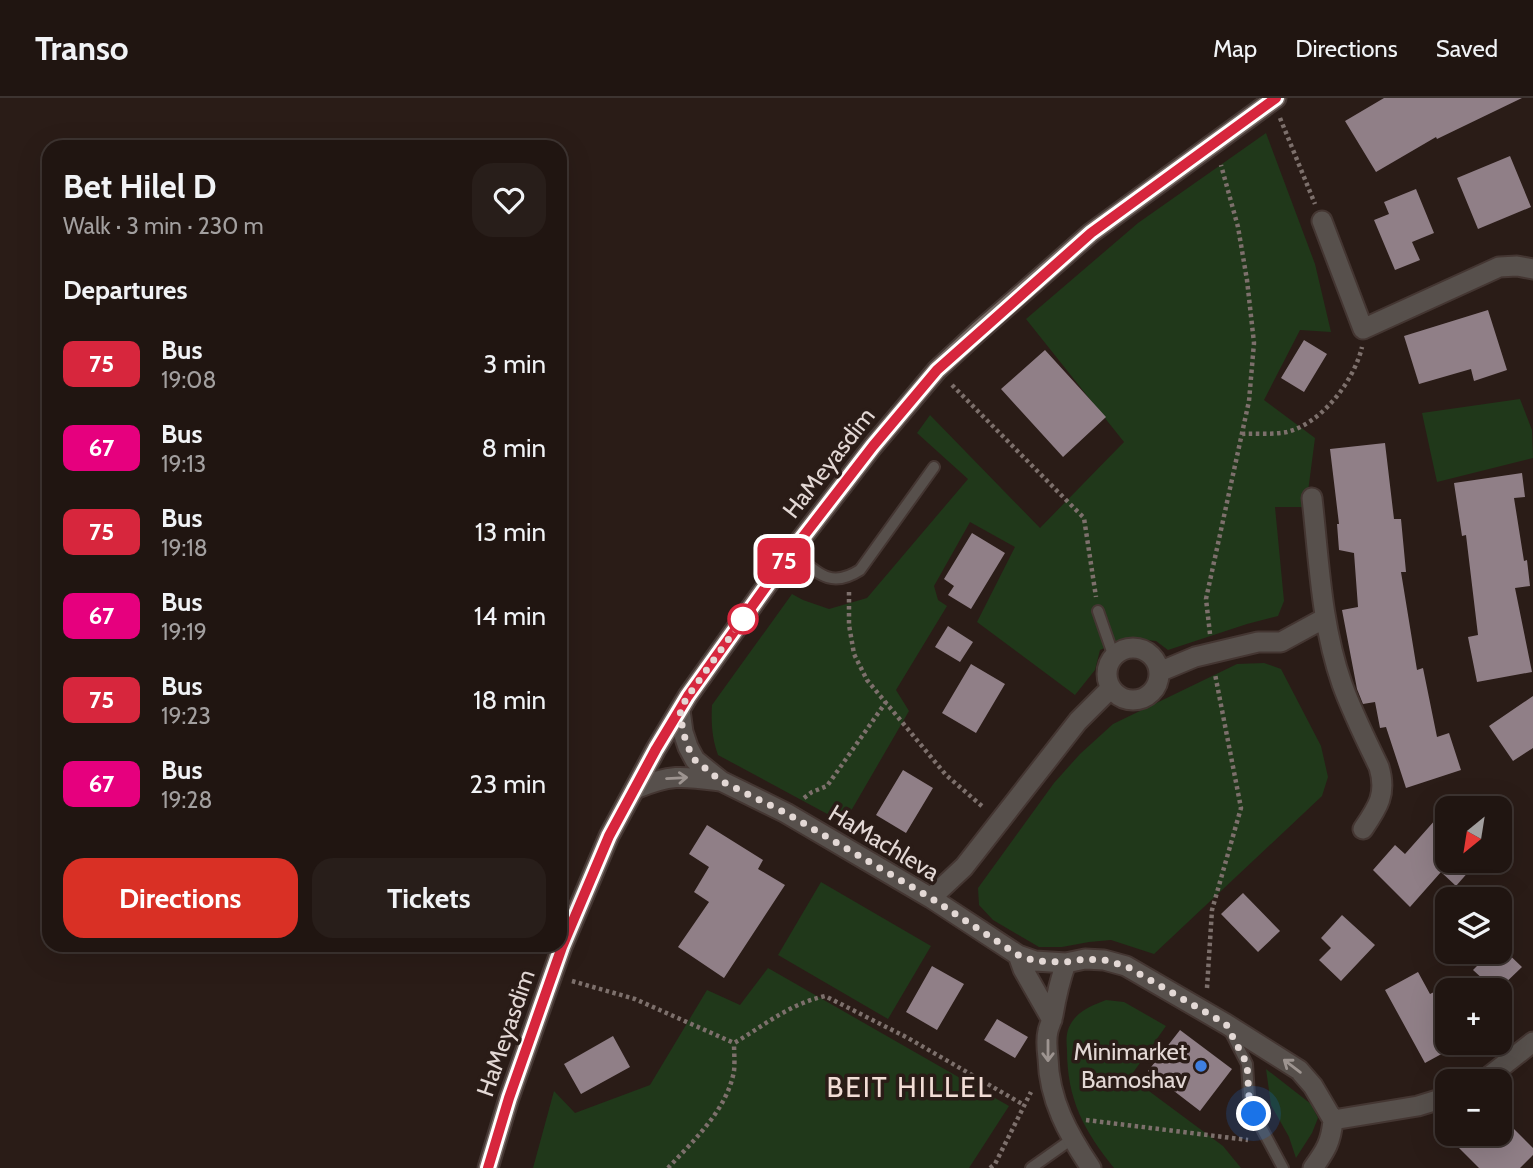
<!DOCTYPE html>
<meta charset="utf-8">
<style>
body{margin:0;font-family:Cabin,sans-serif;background:#281e1a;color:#f1f3f6;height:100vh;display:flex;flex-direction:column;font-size:26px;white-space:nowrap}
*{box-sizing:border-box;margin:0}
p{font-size:23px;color:#a29f9f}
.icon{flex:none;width:38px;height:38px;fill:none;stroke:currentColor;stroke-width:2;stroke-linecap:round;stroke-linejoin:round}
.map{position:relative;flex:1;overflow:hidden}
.details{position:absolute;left:42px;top:42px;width:525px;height:812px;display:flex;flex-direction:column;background:#201511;border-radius:21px;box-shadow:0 7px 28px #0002,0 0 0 2px #3d3431}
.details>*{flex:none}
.badge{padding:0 14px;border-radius:10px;font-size:24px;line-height:46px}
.needle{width:46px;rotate:210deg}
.fabs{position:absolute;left:1435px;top:698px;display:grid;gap:14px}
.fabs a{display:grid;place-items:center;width:77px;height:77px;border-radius:14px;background:#201511;box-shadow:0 7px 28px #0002,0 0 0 2px #3d3431;font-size:35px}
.you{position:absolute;width:35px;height:35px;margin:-18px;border:5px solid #fff;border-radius:50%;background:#1a73e8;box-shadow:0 0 0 10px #1a73e833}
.map>.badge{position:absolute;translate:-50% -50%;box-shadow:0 0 0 4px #fff}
h2{padding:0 21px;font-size:26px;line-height:63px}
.round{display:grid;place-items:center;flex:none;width:74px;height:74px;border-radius:21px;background:#281e1a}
.overview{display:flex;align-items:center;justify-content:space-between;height:119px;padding:0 21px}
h1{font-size:33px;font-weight:700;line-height:52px}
.button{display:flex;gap:14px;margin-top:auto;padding:14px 21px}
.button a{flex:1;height:80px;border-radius:21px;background:#d93025;color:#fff;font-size:28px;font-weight:700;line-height:80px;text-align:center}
.button a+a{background:#281e1a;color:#f1f3f6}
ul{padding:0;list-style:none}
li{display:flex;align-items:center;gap:21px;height:84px;padding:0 21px}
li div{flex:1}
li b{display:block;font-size:26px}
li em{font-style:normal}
li .badge{min-width:77px;font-weight:700;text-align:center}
header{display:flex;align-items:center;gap:42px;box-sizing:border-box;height:98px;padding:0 35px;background:#201511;border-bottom:2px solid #3d3431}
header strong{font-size:33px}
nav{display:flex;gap:38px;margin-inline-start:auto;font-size:24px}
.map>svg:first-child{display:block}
</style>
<header>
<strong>Transo</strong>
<nav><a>Map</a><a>Directions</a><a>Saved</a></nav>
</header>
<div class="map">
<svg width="1533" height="1070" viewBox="0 0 1533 1070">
<rect width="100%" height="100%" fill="#2a1c17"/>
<path fill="#20381a" d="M 1266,35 L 1315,166 L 1331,234 L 1300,232 L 1264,302 L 1315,340 L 1306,409 L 1275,409 L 1284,503 L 1278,518 L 1247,526 L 1168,552 L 1156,543 L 1127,540 L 1100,552 L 1095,572 L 1075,597 L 977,524 L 1015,449 L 970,424 L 934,488 L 938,502 L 947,508 L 896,592 L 909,613 L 844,725 L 718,657 C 712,640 711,625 712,607 L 792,496 L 803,502 L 829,511 L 867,500 L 968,381 L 917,335 L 930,317 L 1040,430 L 1124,344 L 1026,221 L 1138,125 Z
M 1520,301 L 1532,332 L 1533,360 L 1437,384 L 1422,315 Z
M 1264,565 L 1281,571 L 1321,648 L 1328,679 L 1322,698 L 1154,856 L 1111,842 L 1089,844 L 1062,849 L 1039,849 L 993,822 L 979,807 L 978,790 L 1054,685 L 1080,656 L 1113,626 L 1237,566 Z
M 821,784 L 931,848 L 888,921 L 778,857 Z
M 768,870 L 1009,1008 L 969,1070 L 533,1070 L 554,993 L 575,1015 L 650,987 L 707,892 L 740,907 Z
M 1106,902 L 1124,904 L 1166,928 L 1130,979 L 1223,1048 L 1241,1070 L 1114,1070 C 1084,1033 1067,1001 1067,952 C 1066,940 1066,931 1074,921 C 1082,911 1094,907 1106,902 Z
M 1266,971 L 1311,1006 L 1318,1020 L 1312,1035 L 1296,1060 L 1289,1039 L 1271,1007 Z"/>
<path fill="#907f87" d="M 1384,0 L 1522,0 L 1437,41 L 1436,39 L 1376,74 L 1345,23 Z
M 1510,58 L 1531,109 L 1478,131 L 1457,80 Z
M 1416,91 L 1434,135 L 1412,144 L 1420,162 L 1395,172 L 1374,122 L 1389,116 L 1384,104 Z
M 1488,212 L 1507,272 L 1474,283 L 1471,271 L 1419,286 L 1404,238 Z
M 1304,242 L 1327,256 L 1304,294 L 1281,280 Z
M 1045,252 L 1106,319 L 1063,359 L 1001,291 Z
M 1385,345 L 1394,421 L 1401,421 L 1406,474 L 1401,474 L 1417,572 L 1423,570 L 1437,639 L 1449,635 L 1461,672 L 1406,690 L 1386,629 L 1380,630 L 1375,604 L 1363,606 L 1357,591 L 1342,512 L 1358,509 L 1354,455 L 1339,452 L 1337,426 L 1339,426 L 1330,351 Z
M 1522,375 L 1525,399 L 1514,400 L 1524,463 L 1527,462 L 1530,488 L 1515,490 L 1532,574 L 1477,584 L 1468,539 L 1478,537 L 1466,437 L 1462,438 L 1454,385 Z
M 972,435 L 1005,455 L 971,511 L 948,497 L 954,488 L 944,481 Z
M 948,528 L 973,544 L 960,564 L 935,549 Z
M 971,566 L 1005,586 L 976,635 L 942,615 Z
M 1533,598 L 1533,650 L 1513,663 L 1489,628 Z
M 903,672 L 933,690 L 906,735 L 876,717 Z
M 1436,721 L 1447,731 L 1447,763 L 1478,763 L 1456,788 L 1441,774 L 1410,809 L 1373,772 L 1395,747 L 1405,756 Z
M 707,727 L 763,762 L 758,771 L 785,787 L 724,880 L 678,849 L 709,804 L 694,794 L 709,769 L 689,756 Z
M 1243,795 L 1280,833 L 1258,854 L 1221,816 Z
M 1342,817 L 1375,847 L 1341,883 L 1319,862 L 1331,850 L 1321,840 Z
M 1500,848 L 1522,869 L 1498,892 L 1495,892 L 1473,872 L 1491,854 L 1500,854 Z
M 932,868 L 964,886 L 937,932 L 906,914 Z
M 1418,874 L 1430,896 L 1442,890 L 1447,900 L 1447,953 L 1425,965 L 1385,892 Z
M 997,921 L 1028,939 L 1015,960 L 984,942 Z
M 1180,932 L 1232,971 L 1200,1013 L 1148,973 Z
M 613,938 L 630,969 L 581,996 L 564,966 Z
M 1500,1017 L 1533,1050 L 1533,1057 L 1520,1070 L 1479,1070 L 1458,1049 L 1472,1036 L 1500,1036 Z"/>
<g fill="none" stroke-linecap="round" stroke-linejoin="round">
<defs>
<path id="service" d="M 791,453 C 816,473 829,492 860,472 L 934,369
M 1098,513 L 1114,559
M 1229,931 L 1247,966 L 1249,998 L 1254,1016 L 1283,1070
M 1031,1070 L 1072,1041"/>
<path id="minor" d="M 1322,123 L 1363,231 L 1499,169 L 1517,168 L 1533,171
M 1312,400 C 1319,462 1321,526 1342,586 C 1352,614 1366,642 1379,669 C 1387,696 1378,709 1363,731
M1107 576a26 26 0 1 1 52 0a26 26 0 1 1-52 0Z
M 1159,574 L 1195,559 L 1258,544 L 1281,544 L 1325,520
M 680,612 L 683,634 L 688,649 L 695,662 L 721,683 L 786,715 L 931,800 L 1018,857 L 1035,863 L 1066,865
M 635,691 C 671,676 682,678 720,683
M 931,800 L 964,769 L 1078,623 L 1111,590
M 1018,857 L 1023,871 L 1052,922
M 1482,984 L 1533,944
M 1333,1022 L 1418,1008 L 1447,999
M 1091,1070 C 1068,1036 1049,1002 1048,960 C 1047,952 1046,941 1048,933 C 1049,928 1052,923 1053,917 C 1056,899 1060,882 1066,865 L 1085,861 L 1104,862 L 1126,868 L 1226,926 L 1299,972 L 1313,988 L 1333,1022
M 1313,1070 C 1326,1052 1331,1044 1333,1022"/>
<path id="secondary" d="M 488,1070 L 509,1000 L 562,849 L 609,738 L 656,651 L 688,598 L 785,462 L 873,348 L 937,272 L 978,234 L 1091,135 L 1276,0"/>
</defs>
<use href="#service" stroke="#443632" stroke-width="14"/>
<use href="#minor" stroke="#443632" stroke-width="23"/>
<use href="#secondary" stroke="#443632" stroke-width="23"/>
<path stroke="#7d706c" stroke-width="4.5" stroke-dasharray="3.5 3.5" stroke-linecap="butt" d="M 1280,20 L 1315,106
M 952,287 L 1084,420 L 1096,499
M 1242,336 C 1256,335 1273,337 1287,334 C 1322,325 1354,283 1362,249
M 849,494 L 849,527 L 854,556 L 867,582 L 946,677 L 983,709
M 1210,536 L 1206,501 L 1249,303 L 1254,245 L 1247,182 L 1238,129 L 1221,67
M 804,700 L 812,694 L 827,688 L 886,604
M 572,883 L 635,901 L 734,945 C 757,932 778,915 803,905 C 810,902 817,900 825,898 L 908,940 L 1024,1007
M 1207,890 L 1212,812 L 1241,710 L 1215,576
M 1086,1022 L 1248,1042
M 668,1070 C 694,1042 727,1012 734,973 C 735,964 734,954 734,945
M 990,1070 L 995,1066 L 1031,994"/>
<use href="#service" stroke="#57504c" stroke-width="10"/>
<use href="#minor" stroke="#57504c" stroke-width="19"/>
<use href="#secondary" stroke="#766a65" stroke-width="19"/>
</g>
<defs><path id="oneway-shaft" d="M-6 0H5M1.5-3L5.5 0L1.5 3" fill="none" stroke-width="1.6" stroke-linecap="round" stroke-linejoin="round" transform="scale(1.75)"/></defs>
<g stroke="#9d9490">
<use href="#oneway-shaft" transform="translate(677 680) rotate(-3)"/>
<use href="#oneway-shaft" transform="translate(1048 953) rotate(90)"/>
<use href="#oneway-shaft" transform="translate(1292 968) rotate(-143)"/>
</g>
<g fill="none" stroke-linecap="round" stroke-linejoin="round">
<defs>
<path id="line" d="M 488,1070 L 509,1000 L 562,849 L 609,738 L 656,651 L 688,598 L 785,462 L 873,348 L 937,272 L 1091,135 L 1276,0"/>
</defs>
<use href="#line" stroke="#fff" stroke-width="16"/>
<use href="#line" stroke="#d7263d" stroke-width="10"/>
<path stroke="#e3d8d5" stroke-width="7" stroke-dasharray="0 12.6" d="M 743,521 L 688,598 L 680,612 L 683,634 L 688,649 L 695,662 L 721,683 L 786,715 L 931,800 L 1018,857 L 1035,863 L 1066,864 L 1085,861 L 1104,862 L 1126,868 L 1226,926 L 1247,966 L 1249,998 L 1254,1016"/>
</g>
<circle fill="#fff" stroke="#d7263d" stroke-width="3.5" cx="743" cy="521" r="14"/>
<circle fill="#3f7fe0" stroke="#2a1c17" stroke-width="2.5" cx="1201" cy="968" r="7"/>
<g text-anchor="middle" stroke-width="7" stroke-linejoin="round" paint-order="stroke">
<g font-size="24" fill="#e3d8d5" stroke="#2a1c17">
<text transform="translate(829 365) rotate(-52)" y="8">HaMeyasdim</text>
<text transform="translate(884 745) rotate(31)" y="8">HaMachleva</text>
<text transform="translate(506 935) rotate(-71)" y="8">HaMeyasdim</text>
</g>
<g font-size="24" fill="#e3d8d5" stroke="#2a1c17" text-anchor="end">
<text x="1187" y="962">Minimarket<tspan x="1187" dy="28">Bamoshav</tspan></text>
</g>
<g font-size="28" letter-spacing="2" fill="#f2ddd6" stroke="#2a1c17">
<text x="910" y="999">BEIT HILLEL</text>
</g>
</g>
</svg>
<div class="fabs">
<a><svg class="needle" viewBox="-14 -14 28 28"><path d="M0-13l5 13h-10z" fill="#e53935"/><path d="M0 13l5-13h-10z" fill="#a29f9f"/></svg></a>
<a><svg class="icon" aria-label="layers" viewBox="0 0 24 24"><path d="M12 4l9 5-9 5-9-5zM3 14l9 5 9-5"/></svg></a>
<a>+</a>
<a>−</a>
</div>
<div class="you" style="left:1254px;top:1016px"></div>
<b class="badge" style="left:784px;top:463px;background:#d7263d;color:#fff">75</b>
<section class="details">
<div class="overview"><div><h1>Bet Hilel D</h1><p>Walk · 3 min · 230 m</p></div><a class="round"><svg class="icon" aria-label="heart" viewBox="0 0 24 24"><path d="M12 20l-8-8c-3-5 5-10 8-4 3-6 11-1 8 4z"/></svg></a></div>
<h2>Departures</h2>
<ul>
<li><span class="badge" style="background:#d7263d;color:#fff">75</span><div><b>Bus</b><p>19:08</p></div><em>3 min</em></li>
<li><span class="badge" style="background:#e6007e;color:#fff">67</span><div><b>Bus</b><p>19:13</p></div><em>8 min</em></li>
<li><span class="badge" style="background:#d7263d;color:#fff">75</span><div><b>Bus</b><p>19:18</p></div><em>13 min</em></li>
<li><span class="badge" style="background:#e6007e;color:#fff">67</span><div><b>Bus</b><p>19:19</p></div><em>14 min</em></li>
<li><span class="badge" style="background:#d7263d;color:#fff">75</span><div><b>Bus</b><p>19:23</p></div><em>18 min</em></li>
<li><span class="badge" style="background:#e6007e;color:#fff">67</span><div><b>Bus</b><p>19:28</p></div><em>23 min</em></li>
</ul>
<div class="button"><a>Directions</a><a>Tickets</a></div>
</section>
</div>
